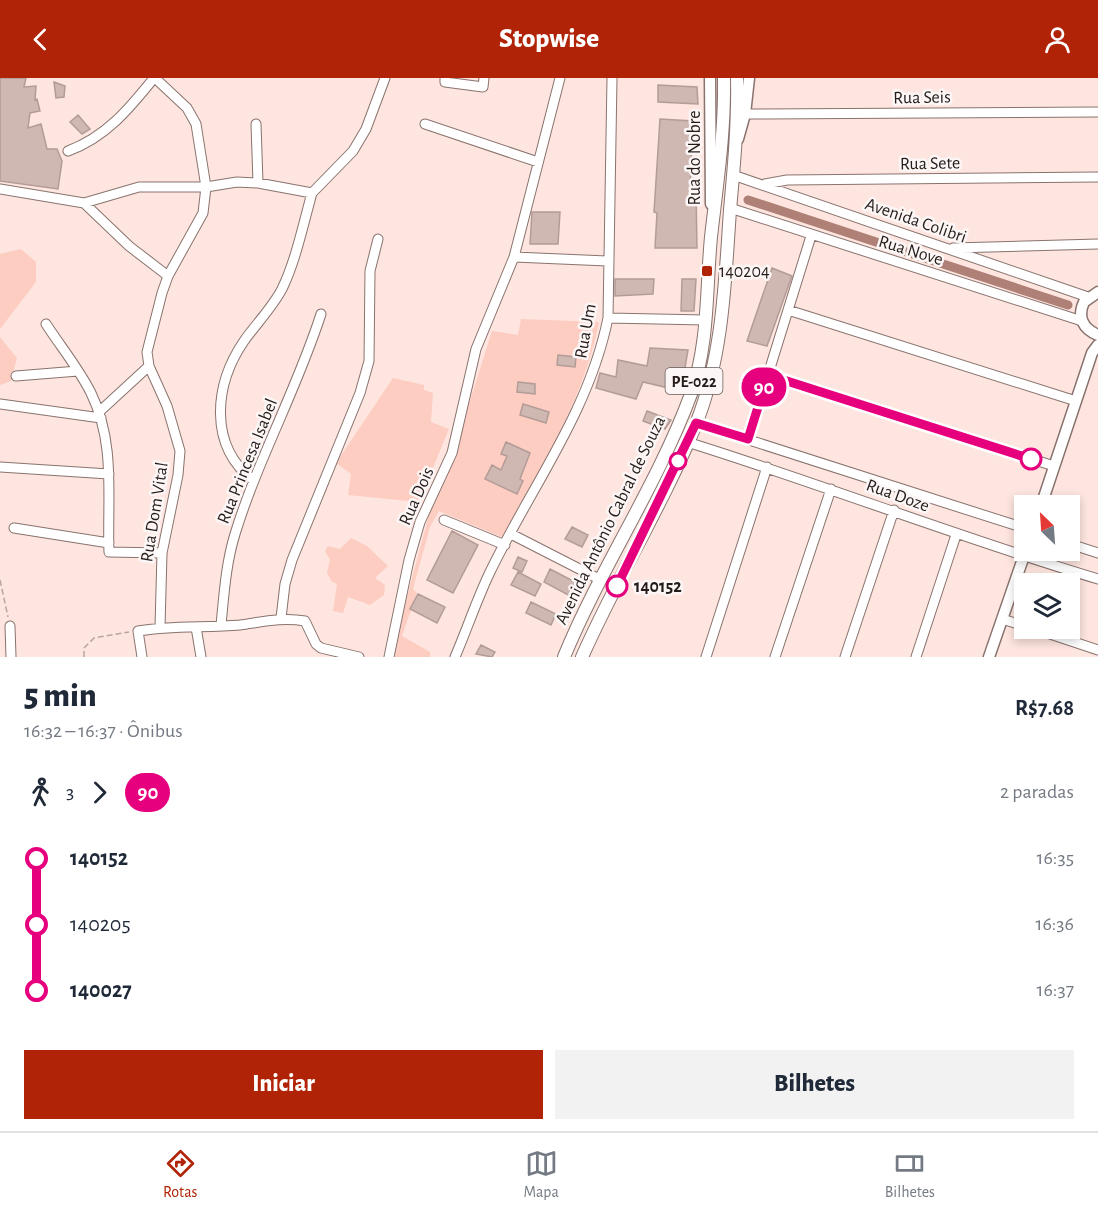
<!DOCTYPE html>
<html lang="pt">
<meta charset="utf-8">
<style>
body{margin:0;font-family:"Alegreya Sans",sans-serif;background:#f2f2f3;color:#1f2937;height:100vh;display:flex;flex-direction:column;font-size:22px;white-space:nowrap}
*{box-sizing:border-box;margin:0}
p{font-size:20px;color:#747a83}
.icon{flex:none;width:33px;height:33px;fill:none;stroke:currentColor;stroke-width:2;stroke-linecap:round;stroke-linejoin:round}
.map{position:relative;height:579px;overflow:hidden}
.panel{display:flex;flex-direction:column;background:#fff;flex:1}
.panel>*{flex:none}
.badge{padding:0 12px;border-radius:20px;font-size:21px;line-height:39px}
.needle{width:39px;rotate:335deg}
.fabs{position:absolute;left:1014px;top:417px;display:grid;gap:12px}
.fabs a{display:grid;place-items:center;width:66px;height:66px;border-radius:0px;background:#fff;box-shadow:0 3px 9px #0003;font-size:30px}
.map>.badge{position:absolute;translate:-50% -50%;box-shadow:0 0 0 3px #fff}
.legs{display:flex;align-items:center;gap:9px;height:66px;padding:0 24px;font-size:20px}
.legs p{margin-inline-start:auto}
.overview{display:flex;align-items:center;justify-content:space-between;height:102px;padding:0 24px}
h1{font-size:33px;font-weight:800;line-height:45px}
.primary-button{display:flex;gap:12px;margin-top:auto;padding:12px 24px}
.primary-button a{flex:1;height:69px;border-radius:0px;background:#b02306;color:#fff;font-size:24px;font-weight:800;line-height:69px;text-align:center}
.primary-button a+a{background:#f2f2f3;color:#1f2937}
ul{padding:0 24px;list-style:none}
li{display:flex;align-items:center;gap:21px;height:66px;font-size:22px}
li i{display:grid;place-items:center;width:9px;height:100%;margin:0 8px;background:currentColor}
li i::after{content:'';width:15px;height:15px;margin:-8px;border:4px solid;border-radius:50%;background:#fff}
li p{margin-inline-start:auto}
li:first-child i{background:linear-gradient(#0000 50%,currentColor 0)}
li:last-child i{background:linear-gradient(currentColor 50%,#0000 0)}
header{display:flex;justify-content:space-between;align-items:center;height:78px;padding:0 24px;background:#b02306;color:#fff;font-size:27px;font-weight:800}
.tabs{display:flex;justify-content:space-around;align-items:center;height:84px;border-top:2px solid #e0e1e3;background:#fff;font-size:16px;color:#747a83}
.tabs a{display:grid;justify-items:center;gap:3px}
.tabs .current{color:#b02306}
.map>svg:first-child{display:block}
</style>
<header><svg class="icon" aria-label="back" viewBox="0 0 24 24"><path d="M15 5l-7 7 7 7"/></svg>Stopwise<svg class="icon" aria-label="person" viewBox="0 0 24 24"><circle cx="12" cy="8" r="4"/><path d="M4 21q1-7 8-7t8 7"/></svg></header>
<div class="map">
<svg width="1098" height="579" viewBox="0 0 1098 579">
<rect width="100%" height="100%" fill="#fee5df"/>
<path fill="#fdcdc2" d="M 21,171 L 36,184 L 36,204 L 0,251 L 0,176 Z
M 521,241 L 599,244 C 584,321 540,391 504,460 L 439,433 L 430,449 L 413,511 L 417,515 L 402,558 L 430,574 L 430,579 L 391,579 L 430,433 L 457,377 L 466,335 L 492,253 L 518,257 Z
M 0,259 L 17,280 L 11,303 L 0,307 Z
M 393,300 L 424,307 L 424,312 L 433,315 L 431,344 L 449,351 L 419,424 L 348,417 L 351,396 L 336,385 Z
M 351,460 L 367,468 L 388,488 L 375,500 L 385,507 L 384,517 L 370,527 L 348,519 L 343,535 L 333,533 L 337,506 L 332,504 L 327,495 L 330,482 L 325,473 L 328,468 L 340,471 Z"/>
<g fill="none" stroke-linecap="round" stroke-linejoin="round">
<path stroke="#af8076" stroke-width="9" d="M 748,122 L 1068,227"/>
</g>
<path fill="#cfb7b2" stroke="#b39c97" stroke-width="1.5" d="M 0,0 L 26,0 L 24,9 L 36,8 L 35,22 L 37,21 L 40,33 L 30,35 L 28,50 L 41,46 L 47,71 L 57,71 L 62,83 L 58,111 L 0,103 Z
M 54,4 L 65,8 L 64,19 L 56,20 Z
M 658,7 L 697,9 L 698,26 L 658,24 Z
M 78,37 L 90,51 L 82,56 L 70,44 Z
M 660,41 L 693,43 L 690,112 L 696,112 L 697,170 L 655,170 L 657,135 L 654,134 Z
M 532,134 L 560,134 L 558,166 L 530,166 Z
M 772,190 L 792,198 L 767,268 L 747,263 Z
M 615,201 L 654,201 L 653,216 L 615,218 Z
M 682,201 L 696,201 L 694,233 L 681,233 Z
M 650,270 L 688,272 L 681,313 L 643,304 L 636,321 L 596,310 L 600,295 L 616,299 L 618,282 L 647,288 Z
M 558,277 L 576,279 L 575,289 L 557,287 Z
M 518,304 L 535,306 L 535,316 L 517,314 Z
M 523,326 L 549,334 L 546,345 L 520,337 Z
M 647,333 L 671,342 L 665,351 L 643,343 Z
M 506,364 L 530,375 L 520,401 L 523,403 L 517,416 L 485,401 L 492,387 L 501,392 L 507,378 L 501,376 Z
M 572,449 L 588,457 L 582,469 L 565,461 Z
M 452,453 L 478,467 L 453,515 L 427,502 Z
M 518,479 L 527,483 L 522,494 L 513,490 Z
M 550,491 L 579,506 L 572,519 L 544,504 Z
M 518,494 L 541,506 L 535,518 L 511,507 Z
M 418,516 L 445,529 L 437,545 L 410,531 Z
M 531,524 L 556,536 L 551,547 L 526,535 Z
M 481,567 L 495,574 L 492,579 L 476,576 Z"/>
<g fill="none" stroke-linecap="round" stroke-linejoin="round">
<defs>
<path id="minor" d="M 155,0 L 187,30 L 196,46 L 206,109 L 203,135 L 168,198 L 162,215 L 147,274 L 149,288 L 167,328 L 180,373 L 178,397 L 162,475 L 160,549
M 445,0 L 445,4 L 483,9 L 484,0
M 745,36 L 1098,34
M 256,46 L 258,105
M 425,46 L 538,84
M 68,73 C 106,59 129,31 154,0
M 733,97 L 1088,219
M 765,106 L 787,102 L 1098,99
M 0,111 L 84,125 L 139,109 L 206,109 L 237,104 L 258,105 L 312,115 L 353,73 L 366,51 L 385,0
M 84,125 L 129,168 L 168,198
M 730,130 L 1082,243
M 953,170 L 1098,166
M 514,179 L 560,0
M 788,232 L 1076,323
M 608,240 L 705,242
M 46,246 C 61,269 79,291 91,315 C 116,366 107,420 109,474 L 162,475
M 768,297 L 1054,388
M 16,298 L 78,293
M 0,326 L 101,340
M 99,334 L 149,288
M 696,345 L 1024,450
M 748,361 L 811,158
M 687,364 C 825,407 960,460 1098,501
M 0,389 L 109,396
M 254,403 C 208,368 214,307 244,263 C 256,246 272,230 282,211 C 296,182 303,147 312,115
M 444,442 L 505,467
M 14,450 L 109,465
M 511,456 L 599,501
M 1070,466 L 1098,475
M 281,540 L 285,506 L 292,482 L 360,315 L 369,283 L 370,193 L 378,161
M 1002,541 L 1024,548
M 221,547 C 224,516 226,485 235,456 C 258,381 297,311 321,236
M 10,548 L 11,579
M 196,549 L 201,579
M 1032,550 L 1098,572
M 142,579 L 138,553 C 172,547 206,550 240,547 C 262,544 282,539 305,543 L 316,566 L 321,570 L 359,579
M 389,579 L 409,482 L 420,444 L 452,375 L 476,271 L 514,179 L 607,183
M 455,579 C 467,551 477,521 490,494 C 531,409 589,334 608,240 L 612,0
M 706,579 L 767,389
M 775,579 L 831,411
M 845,579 L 894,432
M 916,579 L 956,457"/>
<path id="major" d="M 710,0 L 711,126
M 738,61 L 745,36 L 749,0
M 1098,214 L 1084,224 C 1077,239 1083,251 1098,257
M 1041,428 L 1092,275 L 1098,267
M 989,579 L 1026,472"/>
<path id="highway" d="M 564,579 C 601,489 657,408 691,316 C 709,266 706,211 711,159 C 717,106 725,54 724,0
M 582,579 C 617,500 663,426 696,346 C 723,278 725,204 730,132 C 734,88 738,44 737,0"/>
</defs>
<use href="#minor" stroke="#89736e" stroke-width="11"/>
<use href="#major" stroke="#89736e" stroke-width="13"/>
<use href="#highway" stroke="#89736e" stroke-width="14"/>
<path stroke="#b9a5a1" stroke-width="1.5" stroke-dasharray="6 3" stroke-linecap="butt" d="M 0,502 L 8,539
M 84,579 L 84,570 L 94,560 L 129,554"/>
<use href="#minor" stroke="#fff" stroke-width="9"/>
<use href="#major" stroke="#fff" stroke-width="10"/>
<use href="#highway" stroke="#fff" stroke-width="12"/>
</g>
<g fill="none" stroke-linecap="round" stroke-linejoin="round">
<defs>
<path id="line-1" d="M 617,508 L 696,345 L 748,361 L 768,297 L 1031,381"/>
</defs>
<use href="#line-1" stroke="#fff" stroke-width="14"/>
<use href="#line-1" stroke="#e6007e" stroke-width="9"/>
</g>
<rect fill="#b02306" stroke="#fcf7f6" stroke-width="2" x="701" y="187" width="12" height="12" rx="3"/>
<g fill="#fff" stroke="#e6007e" stroke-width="3">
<circle cx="1031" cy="381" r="10"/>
<circle cx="678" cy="383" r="8"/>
<circle cx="617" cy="508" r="10"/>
</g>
<g text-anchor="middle" stroke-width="5" stroke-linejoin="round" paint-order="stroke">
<rect fill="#fcf7f6" stroke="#665e5c" stroke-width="1.5" x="665.5" y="290" width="57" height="26" rx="4.5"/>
<g font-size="16" font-weight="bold" fill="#251c1a">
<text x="694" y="309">PE-022</text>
</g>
<g font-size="18" fill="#251c1a" stroke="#fcf7f6">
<text transform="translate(922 19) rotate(-1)" y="6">Rua Seis</text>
<text transform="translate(694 80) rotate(-90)" y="6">Rua do Nobre</text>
<text transform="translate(930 85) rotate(-1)" y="6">Rua Sete</text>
<text transform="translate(916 142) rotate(19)" y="6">Avenida Colibri</text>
<text transform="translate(911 172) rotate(17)" y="6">Rua Nove</text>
<text transform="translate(585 253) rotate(-80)" y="6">Rua Um</text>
<text transform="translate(247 383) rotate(-68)" y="6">Rua Princesa Isabel</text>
<text transform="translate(898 417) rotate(20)" y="6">Rua Doze</text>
<text transform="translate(416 418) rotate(-66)" y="6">Rua Dois</text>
<text transform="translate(154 434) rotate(-81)" y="6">Rua Dom Vital</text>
<text transform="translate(610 442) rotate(-64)" y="6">Avenida Antônio Cabral de Souza</text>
</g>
<g font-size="18" fill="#251c1a" stroke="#fcf7f6" text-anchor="start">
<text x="719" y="199">140204</text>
</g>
<g font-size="18" font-weight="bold" fill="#251c1a" stroke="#fcf7f6" text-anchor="start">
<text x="634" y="514">140152</text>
</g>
</g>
</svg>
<div class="fabs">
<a><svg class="needle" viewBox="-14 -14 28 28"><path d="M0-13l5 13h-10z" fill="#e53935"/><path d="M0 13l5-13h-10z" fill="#747a83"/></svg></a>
<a><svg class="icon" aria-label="layers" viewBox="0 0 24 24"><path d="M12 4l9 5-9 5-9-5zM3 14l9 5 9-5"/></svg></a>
</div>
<b class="badge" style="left:764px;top:309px;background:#e6007e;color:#fff">90</b>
</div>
<section class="panel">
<div class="overview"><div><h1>5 min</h1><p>16:32 – 16:37 · Ônibus</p></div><b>R$7.68</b></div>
<div class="legs"><svg class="icon" aria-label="walk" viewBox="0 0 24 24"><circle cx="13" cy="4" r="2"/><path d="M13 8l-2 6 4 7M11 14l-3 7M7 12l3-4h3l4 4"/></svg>3<svg class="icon" aria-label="forward" viewBox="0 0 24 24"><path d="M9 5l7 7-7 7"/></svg><b class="badge" style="background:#e6007e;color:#fff">90</b><p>2 paradas</p></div>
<ul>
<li><i style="color:#e6007e"></i><b>140152</b><p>16:35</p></li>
<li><i style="color:#e6007e"></i><span>140205</span><p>16:36</p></li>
<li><i style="color:#e6007e"></i><b>140027</b><p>16:37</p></li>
</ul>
<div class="primary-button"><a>Iniciar</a><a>Bilhetes</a></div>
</section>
<nav class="tabs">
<a class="current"><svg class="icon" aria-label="directions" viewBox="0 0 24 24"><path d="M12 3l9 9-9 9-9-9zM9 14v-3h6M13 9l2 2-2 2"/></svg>Rotas</a>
<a><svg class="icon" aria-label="map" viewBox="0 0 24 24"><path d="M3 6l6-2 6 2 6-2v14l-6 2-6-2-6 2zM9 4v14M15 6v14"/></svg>Mapa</a>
<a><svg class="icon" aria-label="tickets" viewBox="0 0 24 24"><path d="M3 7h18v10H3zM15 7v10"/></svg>Bilhetes</a>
</nav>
